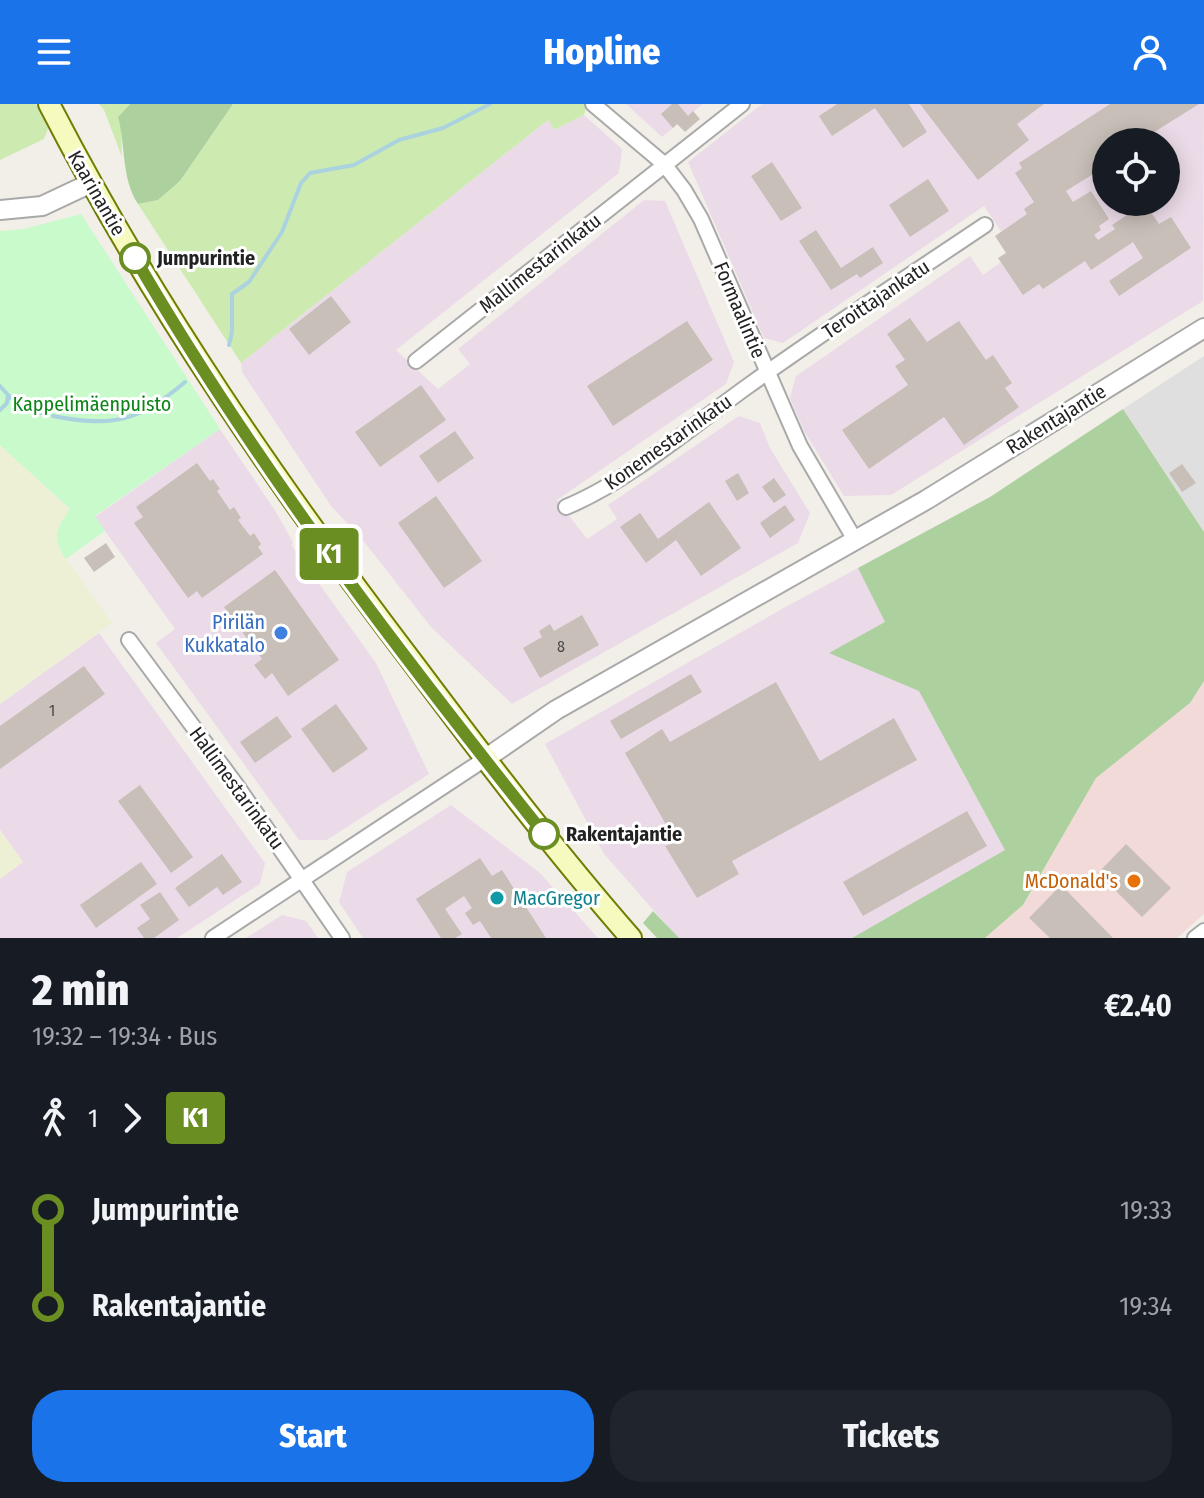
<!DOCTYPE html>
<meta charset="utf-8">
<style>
body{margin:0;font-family:"Fira Sans Condensed",sans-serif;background:#20242c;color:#f1f3f6;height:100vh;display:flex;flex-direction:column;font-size:30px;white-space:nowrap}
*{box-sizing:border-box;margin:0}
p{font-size:26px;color:#9ea1a6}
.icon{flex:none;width:44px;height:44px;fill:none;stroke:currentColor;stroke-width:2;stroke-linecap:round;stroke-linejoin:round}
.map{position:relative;height:834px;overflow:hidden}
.drawer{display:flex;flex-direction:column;background:#171b24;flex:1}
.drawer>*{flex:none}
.badge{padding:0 16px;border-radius:6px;font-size:28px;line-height:52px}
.fabs{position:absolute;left:1092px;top:24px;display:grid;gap:16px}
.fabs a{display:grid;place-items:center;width:88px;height:88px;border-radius:50%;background:#171b24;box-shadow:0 4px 20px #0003;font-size:40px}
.map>.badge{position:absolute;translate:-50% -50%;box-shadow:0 0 0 4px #fff}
.legs{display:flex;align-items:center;gap:12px;height:88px;padding:0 32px;font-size:26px}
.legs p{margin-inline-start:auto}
.summary{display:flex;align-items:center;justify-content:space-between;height:136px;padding:0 32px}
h1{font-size:44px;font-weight:800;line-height:60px}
.cta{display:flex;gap:16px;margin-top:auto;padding:16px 32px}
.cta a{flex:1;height:92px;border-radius:32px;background:#1a73e8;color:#fff;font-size:32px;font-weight:800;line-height:92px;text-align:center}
.cta a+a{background:#20242c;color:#f1f3f6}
ul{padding:0 32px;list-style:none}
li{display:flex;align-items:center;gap:28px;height:96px;font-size:30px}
li i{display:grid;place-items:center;width:12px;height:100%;margin:0 10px;background:currentColor}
li i::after{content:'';width:20px;height:20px;margin:-10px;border:6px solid;border-radius:50%;background:#171b24}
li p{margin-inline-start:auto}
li:first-child i{background:linear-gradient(#0000 50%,currentColor 0)}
li:last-child i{background:linear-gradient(currentColor 50%,#0000 0)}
header{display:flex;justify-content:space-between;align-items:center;height:104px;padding:0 32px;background:#1a73e8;color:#fff;font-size:36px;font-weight:800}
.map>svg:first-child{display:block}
</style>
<header><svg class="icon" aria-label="menu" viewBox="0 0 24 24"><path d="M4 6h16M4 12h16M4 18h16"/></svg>Hopline<svg class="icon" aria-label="person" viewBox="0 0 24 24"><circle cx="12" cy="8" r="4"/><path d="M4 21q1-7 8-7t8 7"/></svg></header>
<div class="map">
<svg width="1204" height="834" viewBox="0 0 1204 834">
<rect width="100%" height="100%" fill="#f2efe9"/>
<path fill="#e0dfdf" d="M 1204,252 L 1204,428 L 1123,305 Z"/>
<path fill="#f2dad9" d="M 1204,577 L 1204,810 L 1177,834 L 985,834 L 1023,801 L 1096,674 L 1190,599 Z"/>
<path fill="#ebdbe8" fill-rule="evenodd" d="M 626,0 L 703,0 L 662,33 Z
M 762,0 L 1204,0 L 1203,197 L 891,391 L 844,392 L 804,327 L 790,294 L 796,272 L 970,152 L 983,171 L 1015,148 L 984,102 L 783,239 L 764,234 L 688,58 ZM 1106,38 L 1166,38 L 1166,98 L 1106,98 Z
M 584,11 L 622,45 L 619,69 L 396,246 L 438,285 L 470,260 L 458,245 L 644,96 L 665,97 L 734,258 L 726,280 L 557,396 L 587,435 L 617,415 L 608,401 L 739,312 L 760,319 L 770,344 L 810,409 L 798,439 L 512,600 L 431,523 L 361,434 L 331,402 L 242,268 L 241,259 L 548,16 L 554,26 Z
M 220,325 L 276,408 L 293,438 L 292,442 L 376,559 L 429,670 L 327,736 L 299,736 L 156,539 L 175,525 L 95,413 Z
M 990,393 L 1006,746 L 852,834 L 678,834 L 604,750 L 545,640 L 789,501 Z
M 99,529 L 265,759 L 260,780 L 177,834 L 0,834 L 0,775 L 23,758 L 0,726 L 0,600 Z
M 451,701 L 540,769 L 598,834 L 363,834 L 339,798 L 347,768 Z
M 282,811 L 306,817 L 318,834 L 246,834 Z"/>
<path fill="#eef0d5" d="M 0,341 L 70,406 L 58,443 L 112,519 L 0,600 Z
M 0,726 L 23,758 L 0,775 Z"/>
<path fill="#cdebb0" d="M 0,0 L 36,0 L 48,25 L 44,35 L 0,56 Z
M 99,0 L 130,0 L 118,13 L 121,25 L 122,53 L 104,6 Z
M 233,0 L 587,0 L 584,11 L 554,26 L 548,16 L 241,259 L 138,100 L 158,96 L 180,77 Z"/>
<path fill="#add19e" d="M 130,0 L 233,0 L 180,77 L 158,96 L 138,100 C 121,73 126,43 118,13 Z
M 1123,305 L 1204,428 L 1204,577 L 1190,599 L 1096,674 L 1023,801 L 985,834 L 852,834 L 1005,746 L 919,587 L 829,549 L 885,518 L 858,464 L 990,393 Z
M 653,807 L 679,834 L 657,834 L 643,819 Z"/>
<path fill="#c8facc" d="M 81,110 L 220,325 L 95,412 L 105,427 L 66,455 C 51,432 56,426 70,405 L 0,341 L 0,127 L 24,125 Z"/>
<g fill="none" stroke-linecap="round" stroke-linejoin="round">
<path stroke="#aad3df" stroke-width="4" d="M 229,241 L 232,228 L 232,190 L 249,178 L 282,128 L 301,79 L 310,69 L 354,61 L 399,36 L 443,24 L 490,0
M 0,282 L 8,291 L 7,299 L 0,306
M 8,291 L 19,302 L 41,309
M 53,312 C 113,324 139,317 185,278"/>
</g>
<path fill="#c7bfb8" d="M 672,0 L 678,0 L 688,12 L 693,7 L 700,15 L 685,28 L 677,20 L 673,24 L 661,10 Z
M 837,0 L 909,0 L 927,28 L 903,44 L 875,4 L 832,32 L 819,12 Z
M 920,0 L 1044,0 L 1017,20 L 1029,36 L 978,76 Z
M 1110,0 L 1199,0 L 1151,30 L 1156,38 L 1106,38 L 1106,79 L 1098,67 L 1066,87 L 1073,98 L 1091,87 L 1109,115 L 1099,122 L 1101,126 L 1094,131 L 1098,136 L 1115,125 L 1112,121 L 1127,111 L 1118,98 L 1144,98 L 1159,120 L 1171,113 L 1191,144 L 1119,192 L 1109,177 L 1143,154 L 1133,138 L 1091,166 L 1085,157 L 1043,185 L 1039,180 L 1023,191 L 998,154 L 1006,149 L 995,132 L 1027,110 L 1024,105 L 1034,98 L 1015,69 L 1022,64 L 1019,59 Z
M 772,58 L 802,104 L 781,117 L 751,72 Z
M 928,75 L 949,107 L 910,133 L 889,101 Z
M 816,126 L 841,164 L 873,143 L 883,159 L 860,174 L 857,170 L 831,186 L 799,137 Z
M 331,192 L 351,218 L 309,251 L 289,225 Z
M 910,214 L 927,238 L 959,217 L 986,256 L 993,251 L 1012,279 L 1005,284 L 1019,303 L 964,341 L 944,313 L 869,365 L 842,326 L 908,281 L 895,262 L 905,256 L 887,230 Z
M 687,217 L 713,256 L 613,322 L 587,282 Z
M 421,281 L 446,316 L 380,363 L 355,328 Z
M 455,327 L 474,354 L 438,379 L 419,352 Z
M 197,359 L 210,377 L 213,375 L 220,385 L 217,387 L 230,406 L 234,403 L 241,414 L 238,416 L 250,432 L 254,429 L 261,440 L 258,443 L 263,450 L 202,494 L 197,487 L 188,494 L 134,419 L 143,413 L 136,403 Z
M 1182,360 L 1196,379 L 1182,388 L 1169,369 Z
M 738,369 L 749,389 L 737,397 L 725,377 Z
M 774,374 L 786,391 L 774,399 L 762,383 Z
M 436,392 L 482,457 L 444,484 L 398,419 Z
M 709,398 L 741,444 L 701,472 L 676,436 L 646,459 L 620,423 L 640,409 L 658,435 Z
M 785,401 L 795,416 L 770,434 L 760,419 Z
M 106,439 L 115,453 L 94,468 L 84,454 Z
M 275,466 L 339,556 L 288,592 L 272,569 L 265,575 L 254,561 L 262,555 L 224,503 Z
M 582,511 L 599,541 L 540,574 L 523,544 L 542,533 L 539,527 L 550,520 L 554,527 Z
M 84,562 L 105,590 L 0,665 L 0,622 Z
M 691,570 L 702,588 L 621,635 L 610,617 Z
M 776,578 L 820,657 L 894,614 L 917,656 L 732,757 L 739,770 L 697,794 L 665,742 L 676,738 L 625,649 L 662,625 L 670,638 Z
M 336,600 L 368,645 L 333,669 L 301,625 Z
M 277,612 L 292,633 L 255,659 L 240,638 Z
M 140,681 L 193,753 L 171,769 L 118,697 Z
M 967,707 L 987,742 L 863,812 L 843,778 Z
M 1126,740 L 1171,784 L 1142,813 L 1098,769 Z
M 222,750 L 242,778 L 223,791 L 217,783 L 189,803 L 175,784 Z
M 480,754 L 492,772 L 502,766 L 518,791 L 524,791 L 529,795 L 530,800 L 526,803 L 546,834 L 491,834 L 480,817 L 473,821 L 465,809 L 472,804 L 464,792 L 445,805 L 462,830 L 455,834 L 441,834 L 416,795 Z
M 141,758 L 157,780 L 96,824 L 80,801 Z
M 1061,781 L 1113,834 L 1050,834 L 1029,814 Z
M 160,788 L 179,816 L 154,834 L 144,834 L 137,824 L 150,815 L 140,801 Z"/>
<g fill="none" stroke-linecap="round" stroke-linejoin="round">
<defs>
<path id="minor" d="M 593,0 L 664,60 L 684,86 L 701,115 L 800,342 L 855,436
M 416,257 L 742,0
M 566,403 C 629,377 692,322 748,282 C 826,226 906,174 985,121
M 129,536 L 237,682 L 342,834
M 213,834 L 485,655
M 1195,834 L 1204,827"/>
<path id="tertiary" d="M 0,106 L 42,102 L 91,79
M 485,655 L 556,606 L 926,396 L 1204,224"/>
<path id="secondary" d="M 49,0 C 152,200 280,385 416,563 C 485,655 555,747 631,834"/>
</defs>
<use href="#minor" stroke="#a9a9a9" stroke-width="18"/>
<use href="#tertiary" stroke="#a9a9a9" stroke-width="22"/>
<use href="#secondary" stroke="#707d05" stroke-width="24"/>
<use href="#minor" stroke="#fff" stroke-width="14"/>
<use href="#tertiary" stroke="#fff" stroke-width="18"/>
<use href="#secondary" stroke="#f7fabf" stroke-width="20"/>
</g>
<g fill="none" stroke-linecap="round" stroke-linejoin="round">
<defs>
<path id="line-1" d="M 135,154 C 253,358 398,547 544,730"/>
</defs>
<use href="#line-1" stroke="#fff" stroke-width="18"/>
<use href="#line-1" stroke="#6b8e23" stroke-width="12"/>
</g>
<g fill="#fff" stroke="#6b8e23" stroke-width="4">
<circle cx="135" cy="154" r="14"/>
<circle cx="544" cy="730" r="14"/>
</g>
<circle fill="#3f7fe0" stroke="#fff" stroke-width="3" cx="281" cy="529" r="8"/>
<circle fill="#e8710a" stroke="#fff" stroke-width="3" cx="1134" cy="777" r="8"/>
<circle fill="#0f9aa8" stroke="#fff" stroke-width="3" cx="497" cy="794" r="8"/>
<g text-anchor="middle" stroke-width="6" stroke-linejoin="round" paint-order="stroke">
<g font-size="16" fill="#4b4948">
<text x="561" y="548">8</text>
<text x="52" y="612">1</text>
</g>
<g font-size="20" fill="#222" stroke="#fff">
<text transform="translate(97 89) rotate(60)" y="7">Kaarinantie</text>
<text transform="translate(540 159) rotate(-38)" y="7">Mallimestarinkatu</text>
<text transform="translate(876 195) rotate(-34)" y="7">Teroittajankatu</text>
<text transform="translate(740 206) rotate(67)" y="7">Formaalintie</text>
<text transform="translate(1056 315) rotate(-32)" y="7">Rakentajantie</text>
<text transform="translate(668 338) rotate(-35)" y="7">Konemestarinkatu</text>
<text transform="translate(237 684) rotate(54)" y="7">Hallimestarinkatu</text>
</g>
<g font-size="20" font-weight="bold" fill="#222" stroke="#fff" text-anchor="start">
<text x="157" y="161">Jumpurintie</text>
<text x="566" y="737">Rakentajantie</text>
</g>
<g font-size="20" fill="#0c8416" stroke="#fff">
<text x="92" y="307">Kappelimäenpuisto</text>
</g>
<g font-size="20" fill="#366cbe" stroke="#fff" text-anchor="end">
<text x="265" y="525">Pirilän<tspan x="265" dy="23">Kukkatalo</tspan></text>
</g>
<g font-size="20" fill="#c56008" stroke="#fff" text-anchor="end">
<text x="1118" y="784">McDonald's</text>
</g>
<g font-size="20" fill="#0d838f" stroke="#fff" text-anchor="start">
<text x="513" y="801">MacGregor</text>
</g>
</g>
</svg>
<div class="fabs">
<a><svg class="icon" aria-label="locate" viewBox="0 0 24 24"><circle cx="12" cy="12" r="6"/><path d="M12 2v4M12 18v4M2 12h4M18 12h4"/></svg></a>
</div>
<b class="badge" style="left:329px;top:450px;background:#6b8e23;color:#fff">K1</b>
</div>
<section class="drawer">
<div class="summary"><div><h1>2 min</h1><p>19:32 – 19:34 · Bus</p></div><b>€2.40</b></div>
<div class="legs"><svg class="icon" aria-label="walk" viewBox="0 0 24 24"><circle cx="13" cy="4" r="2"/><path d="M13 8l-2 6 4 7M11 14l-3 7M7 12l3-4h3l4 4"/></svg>1<svg class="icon" aria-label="forward" viewBox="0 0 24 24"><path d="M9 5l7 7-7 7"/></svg><b class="badge" style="background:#6b8e23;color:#fff">K1</b></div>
<ul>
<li><i style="color:#6b8e23"></i><b>Jumpurintie</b><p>19:33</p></li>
<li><i style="color:#6b8e23"></i><b>Rakentajantie</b><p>19:34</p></li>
</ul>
<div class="cta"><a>Start</a><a>Tickets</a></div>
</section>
